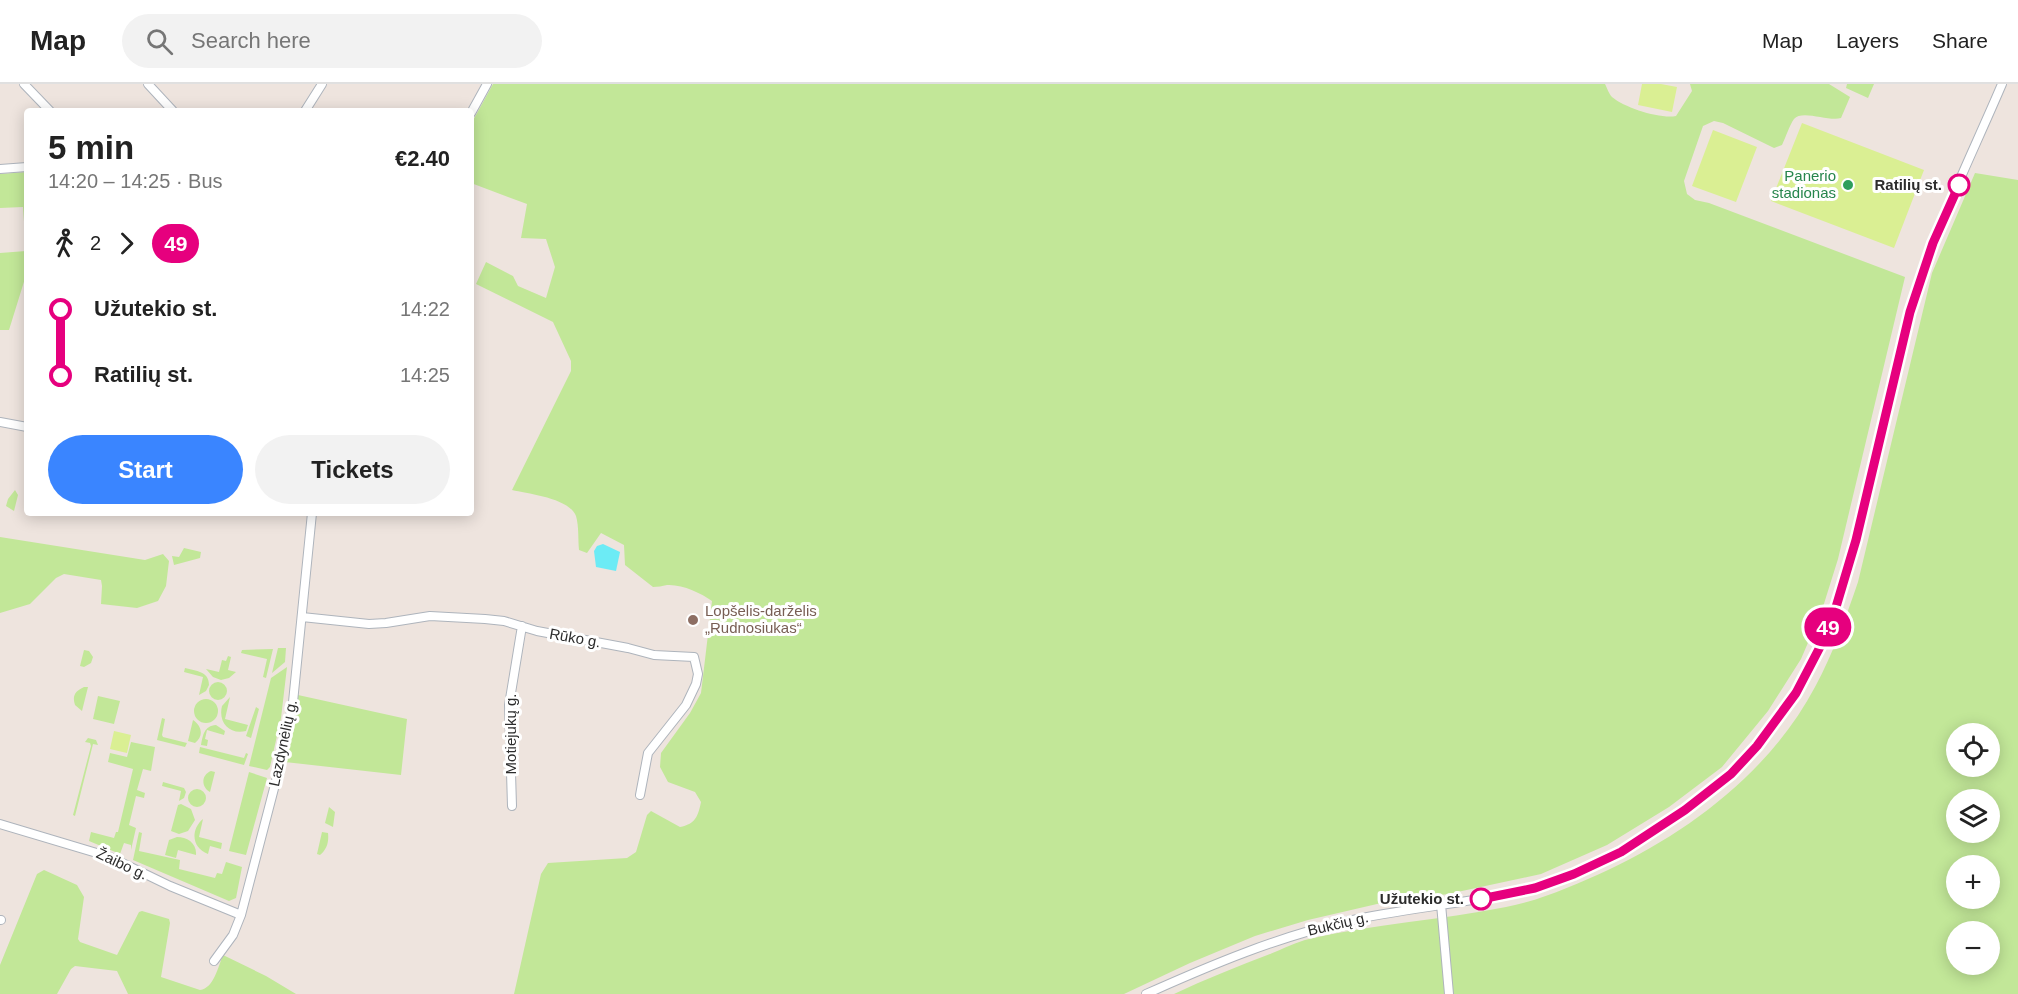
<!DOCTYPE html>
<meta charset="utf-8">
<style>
body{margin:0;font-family:Arial,sans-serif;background:#f2f2f2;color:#222;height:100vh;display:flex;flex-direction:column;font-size:22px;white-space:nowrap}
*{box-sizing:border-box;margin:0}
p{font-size:20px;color:#767676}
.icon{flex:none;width:33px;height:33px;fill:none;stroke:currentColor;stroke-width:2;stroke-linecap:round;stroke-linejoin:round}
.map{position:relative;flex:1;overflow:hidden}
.sheet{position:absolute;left:24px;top:24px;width:450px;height:408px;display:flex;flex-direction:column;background:#fff;border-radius:6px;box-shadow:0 3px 15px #0003}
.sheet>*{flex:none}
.badge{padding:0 12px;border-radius:20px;font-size:21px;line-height:39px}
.tools{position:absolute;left:1946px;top:639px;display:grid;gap:12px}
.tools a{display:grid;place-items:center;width:54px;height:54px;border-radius:50%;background:#fff;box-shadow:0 3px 15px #0003;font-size:30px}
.map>.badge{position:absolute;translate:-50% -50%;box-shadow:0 0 0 3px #fff}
.legs{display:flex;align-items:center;gap:9px;height:66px;padding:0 24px;font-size:20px}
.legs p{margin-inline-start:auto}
.head{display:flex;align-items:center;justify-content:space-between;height:102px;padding:0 24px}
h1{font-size:33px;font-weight:700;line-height:45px}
.button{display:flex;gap:12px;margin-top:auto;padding:12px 24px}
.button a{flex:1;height:69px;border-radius:36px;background:#3a85ff;color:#fff;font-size:24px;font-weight:700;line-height:69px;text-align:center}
.button a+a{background:#f2f2f2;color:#222}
ul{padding:0 24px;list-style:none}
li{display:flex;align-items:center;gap:21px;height:66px;font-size:22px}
li i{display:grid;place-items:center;width:9px;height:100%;margin:0 8px;background:currentColor}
li i::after{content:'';width:15px;height:15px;margin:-8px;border:4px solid;border-radius:50%;background:#fff}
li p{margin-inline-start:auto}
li:first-child i{background:linear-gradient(#0000 50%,currentColor 0)}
li:last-child i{background:linear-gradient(currentColor 50%,#0000 0)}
header{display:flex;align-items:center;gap:36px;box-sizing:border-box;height:84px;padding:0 30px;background:#fff;border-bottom:2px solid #e0e0e0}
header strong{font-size:28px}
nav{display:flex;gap:33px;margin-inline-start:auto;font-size:21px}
.search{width:420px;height:54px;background:#f2f2f2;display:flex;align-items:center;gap:15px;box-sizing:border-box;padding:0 21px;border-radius:33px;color:#767676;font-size:22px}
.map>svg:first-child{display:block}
</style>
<header>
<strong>Map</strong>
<div class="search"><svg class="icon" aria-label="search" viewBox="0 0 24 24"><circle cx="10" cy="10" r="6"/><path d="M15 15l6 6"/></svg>Search here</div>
<nav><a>Map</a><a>Layers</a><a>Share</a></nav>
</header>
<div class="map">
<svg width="2018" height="910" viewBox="0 0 2018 910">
<rect width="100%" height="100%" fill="#eee4de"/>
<path fill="#c2e798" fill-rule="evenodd" d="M 493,0 L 1605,0 C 1607,4 1609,10 1612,13 C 1625,24 1660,35 1676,32 L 1692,7 L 1690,0 L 1829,0 L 1850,13 L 1841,34 C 1829,38 1802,25 1794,35 C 1789,42 1786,53 1782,61 L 1774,64 L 1723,39 L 1714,37 L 1703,42 L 1684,97 L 1687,110 L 1695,116 L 1709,119 L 1905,193 L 1838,475 L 1822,526 L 1801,575 L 1768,627 L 1722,683 L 1669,723 L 1607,761 L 1541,790 L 1448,810 L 1377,820 L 1308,836 L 1255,852 L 1190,879 L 1124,910 L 514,910 L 541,790 L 548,779 L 627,774 L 636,768 L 647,731 L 651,727 L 680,743 C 695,740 698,733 701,718 L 695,708 L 668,698 L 660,683 L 661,669 L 690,629 L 701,609 L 712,517 C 701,509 682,500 667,501 C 662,502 658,503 653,503 L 625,481 L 624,461 L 601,449 L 587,469 L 579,466 C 578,456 579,442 576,432 C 569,414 529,410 512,406 L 571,287 L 571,277 L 553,238 L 476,200 L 486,178 L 513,192 L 518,202 L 546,214 L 555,183 L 546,155 L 521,154 L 527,120 L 471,99 L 471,40 Z
M 1847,0 L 1874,0 L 1868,14 L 1846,4 Z
M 27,88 L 27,188 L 9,246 L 0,246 L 0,169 L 26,167 L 23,123 L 0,124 L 0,90 Z
M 1975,89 L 2018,96 L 2018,910 L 1174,910 C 1206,895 1238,882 1270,870 C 1283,865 1296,858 1309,855 C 1374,840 1440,836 1506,823 C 1542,816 1575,801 1608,786 C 1691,747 1771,686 1815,603 C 1833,570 1846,533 1858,498 L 1932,189 ZM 1956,650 L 1989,650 L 1989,682 L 1956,682 ZM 1956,716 L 1989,716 L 1989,748 L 1956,748 ZM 1956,782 L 1989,782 L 1989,814 L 1956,814 ZM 1956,848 L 1989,848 L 1989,880 L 1956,880 Z
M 15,406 L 18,411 L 14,427 L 6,422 L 8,415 Z
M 0,453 L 145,476 L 163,470 L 169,477 L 166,502 L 158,517 L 137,524 L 101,520 L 102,502 L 101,496 L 64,490 L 56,494 L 30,520 L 0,529 Z
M 184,464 L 201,468 L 200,474 L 174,481 L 172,472 L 179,473 Z
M 278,564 L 286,564 L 285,578 L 272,589 Z
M 273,565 L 266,594 L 263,593 L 267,575 L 241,569 L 242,566 Z
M 84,566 L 89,567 L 93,573 L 91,579 L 84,583 L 80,582 Z
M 228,572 L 231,573 L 228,586 L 236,588 L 229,594 L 221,596 L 213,593 L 206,585 L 219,588 L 222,576 L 226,577 Z
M 287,583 L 281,634 L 270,683 L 267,686 L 249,682 L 271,594 Z
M 185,584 C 196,587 209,587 209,601 L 206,607 L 199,611 L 203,593 L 184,588 Z
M209 607a9 9 0 1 1 18 0a9 9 0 1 1-18 0Z
M 84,603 L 88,603 L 82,627 L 75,621 C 72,612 75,607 84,603 Z
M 298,611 L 407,635 L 401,691 L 285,678 Z
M 98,612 L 120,617 L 114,640 L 93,635 Z
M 230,613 L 225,635 L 248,641 L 246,647 C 229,651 218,638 222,622 Z
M194 627a12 12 0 1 1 24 0a12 12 0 1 1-24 0Z
M 256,623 L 259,625 L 251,654 L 246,652 Z
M 162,634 L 165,635 L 162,651 L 163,653 L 187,659 L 185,663 L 157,656 Z
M 193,636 C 202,642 204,652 195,659 L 188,657 Z
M 216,641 L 225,647 L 224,651 L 207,646 L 205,655 L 208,656 L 207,662 L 201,661 C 203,651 204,642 216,641 Z
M 88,654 L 96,656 L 98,661 L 93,660 L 75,732 L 73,731 L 91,662 L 90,659 L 85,658 Z
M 131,658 L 155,663 L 151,687 L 143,685 L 137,706 L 145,709 L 144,714 L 136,712 L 129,741 L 136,744 L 131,766 L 131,761 L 124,759 L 120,770 L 89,757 L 91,748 L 114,754 L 116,748 L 118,748 L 133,685 L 108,678 L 110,669 L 127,673 Z
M 200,663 L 244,674 L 246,669 L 248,670 L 244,681 L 199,669 Z
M 211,687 L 215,688 L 210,708 C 201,703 201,691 211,687 Z
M 249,688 L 267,694 L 246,771 L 229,767 Z
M 163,698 L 184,704 L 186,708 L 184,714 L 179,717 L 181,707 L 162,702 Z
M188 714a9 9 0 1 1 18 0a9 9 0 1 1-18 0Z
M 181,720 L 191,725 L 195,736 L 188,747 L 179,750 L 171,747 L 178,721 Z
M 329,723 L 335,728 L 333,743 L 325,739 Z
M 203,735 L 199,753 L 222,759 L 221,765 L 210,762 L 208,770 C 192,764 190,746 203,735 Z
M 139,748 L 142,749 L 139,767 L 180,776 L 179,785 L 215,794 L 217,789 L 222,790 L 226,778 L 242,783 L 236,814 L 229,817 L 133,776 Z
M 322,748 L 328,749 C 329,758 327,765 320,771 L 317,770 Z
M 177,753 C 187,753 197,759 196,771 L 178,766 L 176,774 L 165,771 L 169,756 Z
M 44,786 L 77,801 L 84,813 L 78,855 L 80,858 L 117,871 L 139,828 L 142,827 L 169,835 L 170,839 L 161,893 L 200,906 C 214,904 218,883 223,871 L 266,892 L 296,910 L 128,910 L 117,887 L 75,882 L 71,885 L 57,910 L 0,910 L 0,881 L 37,790 Z"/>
<path fill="#daef93" d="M 1642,0 L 1661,0 L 1677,3 L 1672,28 L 1638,21 Z
M 1802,39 L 1924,86 L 1894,164 L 1771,117 Z
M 1713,46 L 1757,63 L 1736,118 L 1692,102 Z
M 114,647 L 131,651 L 127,669 L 110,665 Z"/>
<path fill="#6cebf5" d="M 603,460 L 620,468 L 616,487 L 596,483 L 594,467 L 597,462 Z"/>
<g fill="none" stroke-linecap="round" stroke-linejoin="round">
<defs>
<path id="minor" d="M 24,0 L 50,27
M 148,0 L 173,27
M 305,27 L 322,0
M 471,29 L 487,0
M 0,85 L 27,83
M 0,338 L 27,343
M 302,533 L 369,540 L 386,539 L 430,532 L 485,535 L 504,537 L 537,547 L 628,564 L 654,571 L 694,573 L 698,590 L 696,600 L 686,621 L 648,669 L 640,711
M 512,722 L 509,621 L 522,542
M 0,740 L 110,773 L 170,802 L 241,831
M 1441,820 L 1449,910
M 0,836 L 1,836
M 214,877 L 233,851 L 241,831 L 277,693 L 293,618 L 312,429
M 1146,910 C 1211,881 1277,853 1348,837 C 1422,820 1500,819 1572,791 C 1607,777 1637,757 1669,737 C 1690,723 1711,708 1730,691 C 1745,677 1758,660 1770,644 C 1790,618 1808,591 1821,561 C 1867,455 1880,336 1911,226 C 1933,148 1970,75 2002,0"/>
</defs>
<use href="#minor" stroke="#aeb4bc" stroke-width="10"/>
<use href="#minor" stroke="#fff" stroke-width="8"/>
</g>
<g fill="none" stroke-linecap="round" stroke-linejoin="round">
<defs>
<path id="line-1" d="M 1481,815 L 1535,804 L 1574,790 L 1621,768 L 1685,726 L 1731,690 L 1757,662 L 1796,609 L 1820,563 L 1836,523 L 1856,456 L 1910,228 L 1933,159 L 1959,101"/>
</defs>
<use href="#line-1" stroke="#fff" stroke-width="14"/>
<use href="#line-1" stroke="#e6007e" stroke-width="9"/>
</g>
<circle fill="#2e9e5b" stroke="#fff" stroke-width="2" cx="1848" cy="101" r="6"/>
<g fill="#fff" stroke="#e6007e" stroke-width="3">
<circle cx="1959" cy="101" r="10"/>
<circle cx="1481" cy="815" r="10"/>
</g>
<circle fill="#8d6e63" stroke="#fff" stroke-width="2" cx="693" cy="536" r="6"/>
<g text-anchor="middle" stroke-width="6" stroke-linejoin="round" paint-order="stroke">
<g font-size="15" fill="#27864d" stroke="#fff" text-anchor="end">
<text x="1836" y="97">Panerio<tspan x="1836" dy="17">stadionas</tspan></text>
</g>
<g font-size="15" font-weight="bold" fill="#2c2c2c" stroke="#fff" text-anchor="end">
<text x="1942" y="106">Ratilių st.</text>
<text x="1464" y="820">Užutekio st.</text>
</g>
<g font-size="15" fill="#785e54" stroke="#fff" text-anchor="start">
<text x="705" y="532">Lopšelis-darželis<tspan x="705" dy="17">„Rudnosiukas“</tspan></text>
</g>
<g font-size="15" fill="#2c2c2c" stroke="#fff">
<text transform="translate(575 554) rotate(10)" y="5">Rūko g.</text>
<text transform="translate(511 650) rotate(-90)" y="5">Motiejukų g.</text>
<text transform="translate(283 659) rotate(-78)" y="5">Lazdynėlių g.</text>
<text transform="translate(122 780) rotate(25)" y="5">Žaibo g.</text>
<text transform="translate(1338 840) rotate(-13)" y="5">Bukčių g.</text>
</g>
</g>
</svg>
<div class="tools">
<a><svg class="icon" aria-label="locate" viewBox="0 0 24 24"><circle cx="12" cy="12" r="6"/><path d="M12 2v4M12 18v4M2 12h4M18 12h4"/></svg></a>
<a><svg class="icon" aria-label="layers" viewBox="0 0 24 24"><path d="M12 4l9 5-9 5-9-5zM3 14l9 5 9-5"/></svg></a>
<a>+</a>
<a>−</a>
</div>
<b class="badge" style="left:1828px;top:543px;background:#e6007e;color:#fff">49</b>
<section class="sheet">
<div class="head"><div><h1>5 min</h1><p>14:20 – 14:25 · Bus</p></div><b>€2.40</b></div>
<div class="legs"><svg class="icon" aria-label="walk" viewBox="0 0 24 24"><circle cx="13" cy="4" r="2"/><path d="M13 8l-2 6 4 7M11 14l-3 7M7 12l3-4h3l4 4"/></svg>2<svg class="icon" aria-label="forward" viewBox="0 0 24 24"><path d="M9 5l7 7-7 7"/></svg><b class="badge" style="background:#e6007e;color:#fff">49</b></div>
<ul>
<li><i style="color:#e6007e"></i><b>Užutekio st.</b><p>14:22</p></li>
<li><i style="color:#e6007e"></i><b>Ratilių st.</b><p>14:25</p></li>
</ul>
<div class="button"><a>Start</a><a>Tickets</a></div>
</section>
</div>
